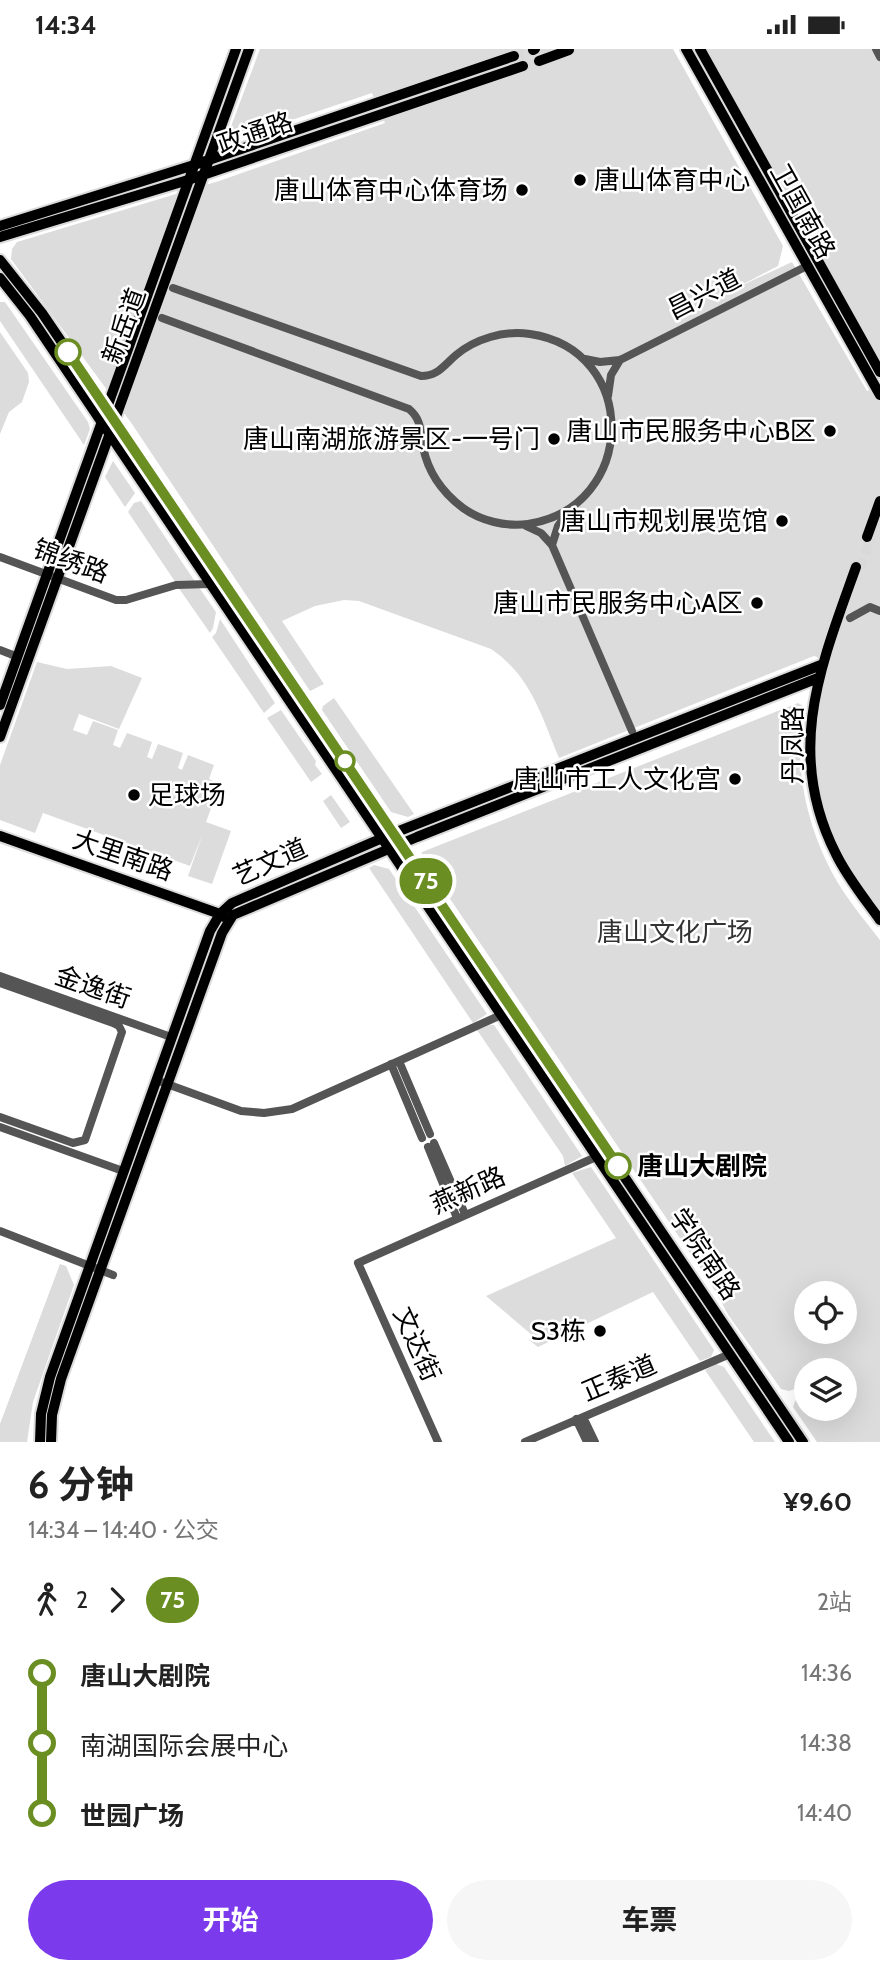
<!DOCTYPE html>
<html lang="zh">
<meta charset="utf-8">
<style>
body{margin:0;font-family:Cabin,"Noto Sans SC",sans-serif;background:#f6f6f6;color:#222;height:100vh;display:flex;flex-direction:column;font-size:26px;white-space:nowrap}
*{box-sizing:border-box;margin:0}
p{font-size:23px;color:#767676}
.icon{flex:none;width:38px;height:38px;fill:none;stroke:currentColor;stroke-width:2;stroke-linecap:round;stroke-linejoin:round}
.map{position:relative;height:1393px;overflow:hidden}
.panel{display:flex;flex-direction:column;background:#fff;flex:1}
.panel>*{flex:none}
.badge{padding:0 14px;border-radius:23px;font-size:24px;line-height:46px}
.buttons{position:absolute;left:794px;top:1232px;display:grid;gap:14px}
.buttons a{display:grid;place-items:center;width:63px;height:63px;border-radius:50%;background:#fff;box-shadow:0 7px 28px #0002;font-size:35px}
.map>.badge{position:absolute;translate:-50% -50%;box-shadow:0 0 0 4px #fff}
.legs{display:flex;align-items:center;gap:10px;height:77px;padding:0 28px;font-size:23px}
.legs p{margin-inline-start:auto}
.head{display:flex;align-items:center;justify-content:space-between;height:119px;padding:0 28px}
h1{font-size:38px;font-weight:700;line-height:52px}
.action{display:flex;gap:14px;margin-top:auto;padding:14px 28px}
.action a{flex:1;height:80px;border-radius:42px;background:#7c3aed;color:#fff;font-size:28px;font-weight:700;line-height:80px;text-align:center}
.action a+a{background:#f6f6f6;color:#222}
ul{padding:0 28px;list-style:none}
li{display:flex;align-items:center;gap:24px;height:70px;font-size:26px}
li i{display:grid;place-items:center;width:10px;height:100%;margin:0 9px;background:currentColor}
li i::after{content:'';width:18px;height:18px;margin:-9px;border:5px solid;border-radius:50%;background:#fff}
li p{margin-inline-start:auto}
li:first-child i{background:linear-gradient(#0000 50%,currentColor 0)}
li:last-child i{background:linear-gradient(currentColor 50%,#0000 0)}
.status{display:flex;justify-content:space-between;align-items:center;height:49px;padding:0 35px;background:#fff;direction:ltr}
.status svg{height:19px;fill:currentColor}
.map>svg:first-child{display:block}
</style>
<div class="status"><b>14:34</b><svg viewBox="0 0 49 12"><path d="M0 12V9h3v3zM5 12V6h3v6zM10 12V3h3v9zM15 12V0h3v12zM26 1h20v11H26zM47 4h2v5h-2z"/></svg></div>
<div class="map">
<svg width="880" height="1393" viewBox="0 0 880 1393">
<rect width="100%" height="100%" fill="#fff"/>
<path fill="#dcdcdc" fill-rule="evenodd" d="M 260,0 L 673,0 L 783,197 L 778,217 L 732,241 L 792,213 L 867,342 L 880,336 L 880,863 C 870,849 858,835 849,819 C 814,756 805,682 829,612 L 814,607 L 559,709 C 541,666 531,627 491,600 L 359,552 L 344,551 L 315,557 L 282,572 L 324,635 L 310,642 L 132,375 L 11,210 L 12,200 L 17,193 L 219,132 L 385,74 L 372,44 L 238,89 L 230,80 Z
M 707,0 L 880,0 L 880,312 Z
M 0,253 L 5,253 L 88,373 L 90,380 L 84,396 L 0,272 Z
M 0,283 L 28,324 L 29,333 L 22,353 L 9,363 L 0,385 Z
M 113,412 L 135,444 L 125,458 L 105,428 Z
M 141,452 L 196,534 L 176,534 L 128,463 L 134,454 Z
M 198,537 L 216,563 L 213,579 L 210,584 L 178,538 Z
M 220,570 L 275,654 L 264,664 L 212,588 L 216,584 Z
M 37,613 L 67,620 L 111,617 L 142,629 L 119,680 L 79,665 L 73,681 L 87,686 L 93,672 L 118,681 L 113,696 L 120,699 L 127,684 L 152,693 L 147,708 L 152,710 L 158,695 L 183,704 L 178,719 L 182,721 L 188,706 L 214,716 L 209,730 L 220,735 L 206,773 L 231,782 L 212,835 L 188,827 L 203,784 L 190,817 L 43,764 L 35,784 L 0,771 L 0,716 Z
M 334,649 L 414,765 L 408,768 L 391,763 L 322,661 L 323,657 Z
M 798,654 L 803,657 C 793,719 807,781 838,834 C 850,854 866,873 880,891 L 880,1393 L 817,1393 L 793,1358 L 795,1352 L 807,1345 L 807,1360 L 845,1360 L 845,1321 L 807,1321 L 807,1327 L 797,1332 L 800,1338 L 789,1342 L 781,1340 L 729,1267 L 711,1235 L 421,807 L 422,803 ZM 807,1244 L 845,1244 L 845,1283 L 807,1283 Z
M 281,661 L 316,712 L 315,716 L 322,725 L 311,733 L 267,669 Z
M 331,746 L 350,773 L 341,779 L 323,752 Z
M 374,816 L 389,820 L 487,965 L 473,974 L 369,819 Z
M 490,976 L 494,976 L 582,1107 L 565,1117 L 563,1107 L 477,981 Z
M 591,1118 L 714,1301 L 711,1308 L 700,1312 L 653,1243 L 538,1298 L 529,1291 L 532,1286 L 486,1247 L 616,1189 L 572,1124 Z
M 60,1215 L 66,1217 L 74,1236 L 33,1353 L 27,1393 L 0,1393 L 0,1375 Z
M 716,1315 L 724,1318 L 775,1393 L 754,1393 L 705,1321 Z"/>
<g fill="none" stroke-linecap="round" stroke-linejoin="round">
<path stroke="#d9d9d9" stroke-width="10" stroke-dasharray="10 5" stroke-linecap="butt" d="M 514,7 L 533,1
M 860,519 L 871,489"/>
<defs>
<path id="major" d="M 686,0 L 880,346
M 700,0 L 880,323
M 533,1 L 535,0
M 539,12 L 569,1
M 0,177 L 194,116 L 514,7
M 0,188 L 188,131 L 523,17
M 0,211 L 42,264 L 107,360 L 803,1393
M 0,229 L 30,267 L 789,1393
M 867,488 L 880,452
M 856,518 C 821,616 784,703 836,805 C 847,828 865,850 880,871
M 0,656 L 236,0
M 0,688 L 249,0
M 0,787 L 220,865 L 224,868
M 40,1393 L 41,1365 L 50,1328 L 210,882 L 220,865 L 232,854 L 394,784 L 821,616
M 51,1393 L 52,1366 L 61,1330 L 222,884 L 233,866 L 417,788 L 818,629"/>
</defs>
<use href="#major" stroke="#dbdbdb" stroke-width="14"/>
<path stroke="#555" stroke-width="8" d="M 876,0 L 880,8
M 162,269 L 409,360 C 422,371 420,382 423,398 C 428,423 443,444 463,459 C 481,472 506,478 528,475 C 638,458 640,301 530,285 C 504,281 475,290 456,306 C 443,317 438,327 421,327 L 173,239
M 585,310 L 600,313 L 620,311 L 807,217
M 608,347 L 611,326 L 620,311
M 526,477 L 541,484 L 552,496 L 632,682
M 552,496 L 558,477 L 567,464
M 0,508 L 116,551 L 126,551 L 176,536 L 210,535
M 850,569 L 870,558 L 880,562
M 0,601 L 18,608
M 0,927 L 171,988
M 0,934 L 113,974 L 119,977 L 122,983 L 85,1091 L 73,1094 L 0,1068
M 399,1012 L 430,1085
M 391,1015 L 422,1089
M 156,1031 L 241,1062 L 264,1064 L 292,1060 L 501,966
M 0,1078 L 123,1122
M 434,1094 L 465,1165
M 428,1098 L 457,1169
M 0,1182 L 113,1226
M 583,1368 L 595,1393
M 576,1370 L 587,1393
M 438,1393 L 358,1214 L 596,1108
M 525,1393 L 730,1305"/>
<use href="#major" stroke="#000" stroke-width="10"/>
</g>
<g fill="none" stroke-linecap="round" stroke-linejoin="round">
<defs>
<path id="line-1" d="M 68,303 L 618,1117"/>
</defs>
<use href="#line-1" stroke="#fff" stroke-width="16"/>
<use href="#line-1" stroke="#6b8e23" stroke-width="10"/>
</g>
<g fill="#000" stroke="#fff" stroke-width="2.5">
<circle cx="580" cy="131" r="7"/>
<circle cx="522" cy="141" r="7"/>
<circle cx="830" cy="382" r="7"/>
<circle cx="554" cy="390" r="7"/>
<circle cx="782" cy="472" r="7"/>
<circle cx="757" cy="554" r="7"/>
<circle cx="735" cy="730" r="7"/>
<circle cx="134" cy="746" r="7"/>
<circle cx="600" cy="1282" r="7"/>
</g>
<g fill="#fff" stroke="#6b8e23" stroke-width="3.5">
<circle cx="68" cy="303" r="12"/>
<circle cx="345" cy="712" r="9"/>
<circle cx="618" cy="1117" r="12"/>
</g>
<g text-anchor="middle" stroke-width="5" stroke-linejoin="round" paint-order="stroke">
<g font-size="26" fill="#000" stroke="#fff">
<text transform="translate(255 84) rotate(-19)" y="9">政通路</text>
<text transform="translate(803 162) rotate(61)" y="9">卫国南路</text>
<text transform="translate(704 245) rotate(-27)" y="9">昌兴道</text>
<text transform="translate(124 277) rotate(-70)" y="9">新岳道</text>
<text transform="translate(71 512) rotate(20)" y="9">锦绣路</text>
<text transform="translate(793 696) rotate(-90)" y="9">丹凤路</text>
<text transform="translate(123 806) rotate(19)" y="9">大里南路</text>
<text transform="translate(270 813) rotate(-24)" y="9">艺文道</text>
<text transform="translate(93 938) rotate(19)" y="9">金逸街</text>
<text transform="translate(468 1141) rotate(-24)" y="9">燕新路</text>
<text transform="translate(705 1205) rotate(56)" y="9">学院南路</text>
<text transform="translate(417 1295) rotate(66)" y="9">文达街</text>
<text transform="translate(619 1329) rotate(-23)" y="9">正泰道</text>
</g>
<g font-size="26" fill="#000" stroke="#fff" text-anchor="end">
<text x="594" y="140" text-anchor="start">唐山体育中心</text>
<text x="508" y="150">唐山体育中心体育场</text>
<text x="816" y="391">唐山市民服务中心B区</text>
<text x="540" y="399">唐山南湖旅游景区-一号门</text>
<text x="768" y="481">唐山市规划展览馆</text>
<text x="743" y="563">唐山市民服务中心A区</text>
<text x="721" y="739">唐山市工人文化宫</text>
<text x="148" y="755" text-anchor="start">足球场</text>
<text x="586" y="1291">S3栋</text>
</g>
<g font-size="26" fill="#333" stroke="#fff">
<text x="675" y="892">唐山文化广场</text>
</g>
<g font-size="26" font-weight="bold" fill="#000" stroke="#fff" text-anchor="start">
<text x="637" y="1126">唐山大剧院</text>
</g>
</g>
</svg>
<div class="buttons">
<a><svg class="icon" aria-label="locate" viewBox="0 0 24 24"><circle cx="12" cy="12" r="6"/><path d="M12 2v4M12 18v4M2 12h4M18 12h4"/></svg></a>
<a><svg class="icon" aria-label="layers" viewBox="0 0 24 24"><path d="M12 4l9 5-9 5-9-5zM3 14l9 5 9-5"/></svg></a>
</div>
<b class="badge" style="left:426px;top:832px;background:#6b8e23;color:#fff">75</b>
</div>
<section class="panel">
<div class="head"><div><h1>6 分钟</h1><p>14:34 – 14:40 · 公交</p></div><b>¥9.60</b></div>
<div class="legs"><svg class="icon" aria-label="walk" viewBox="0 0 24 24"><circle cx="13" cy="4" r="2"/><path d="M13 8l-2 6 4 7M11 14l-3 7M7 12l3-4h3l4 4"/></svg>2<svg class="icon" aria-label="forward" viewBox="0 0 24 24"><path d="M9 5l7 7-7 7"/></svg><b class="badge" style="background:#6b8e23;color:#fff">75</b><p>2站</p></div>
<ul>
<li><i style="color:#6b8e23"></i><b>唐山大剧院</b><p>14:36</p></li>
<li><i style="color:#6b8e23"></i><span>南湖国际会展中心</span><p>14:38</p></li>
<li><i style="color:#6b8e23"></i><b>世园广场</b><p>14:40</p></li>
</ul>
<div class="action"><a>开始</a><a>车票</a></div>
</section>
